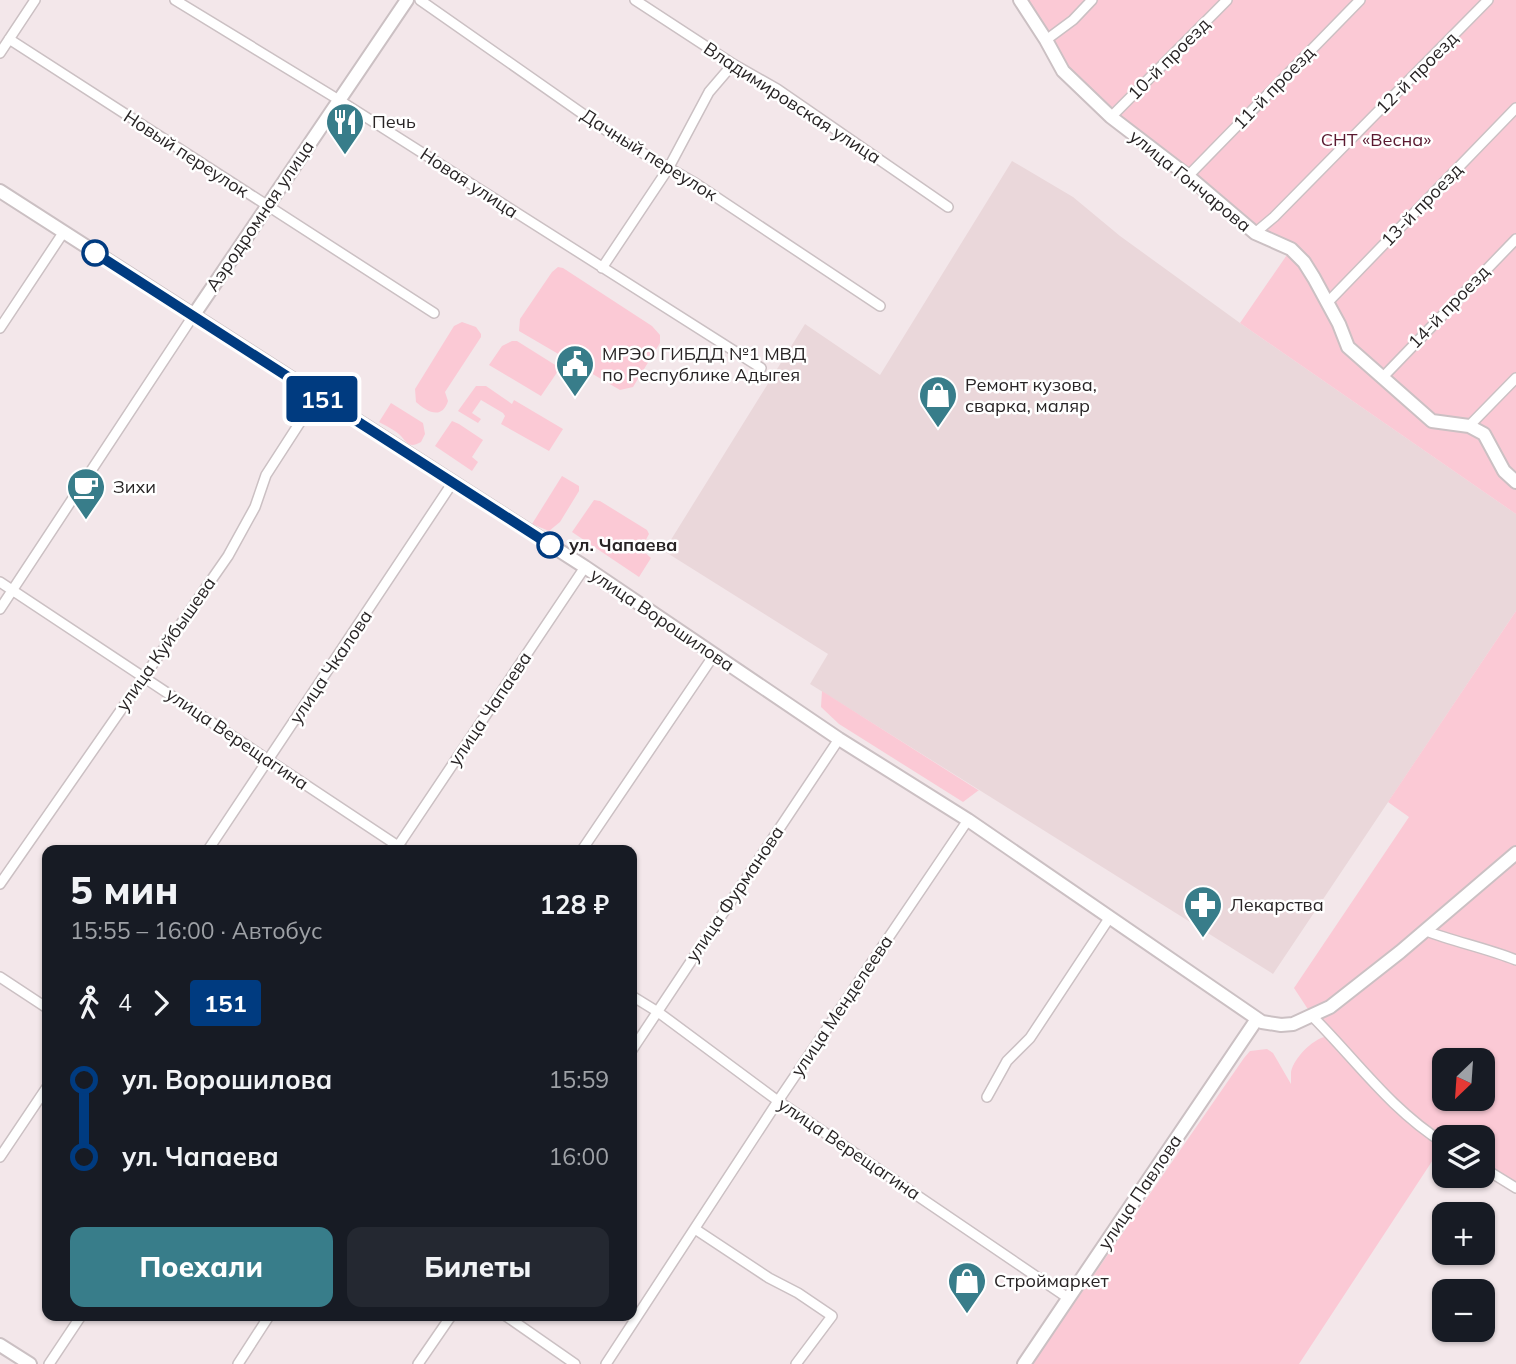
<!DOCTYPE html>
<html lang="ru">
<meta charset="utf-8">
<style>
body{margin:0;font-family:Mulish,sans-serif;background:#242831;color:#f1f3f6;height:100vh;display:flex;flex-direction:column;font-size:26px;white-space:nowrap}
*{box-sizing:border-box;margin:0}
p{font-size:23px;color:#9ea1a6}
.icon{flex:none;width:38px;height:38px;fill:none;stroke:currentColor;stroke-width:2;stroke-linecap:round;stroke-linejoin:round}
.map{position:relative;flex:1;overflow:hidden}
.details{position:absolute;left:42px;top:845px;width:595px;height:476px;display:flex;flex-direction:column;background:#171b24;border-radius:14px;box-shadow:0 2px 5px #0004}
.details>*{flex:none}
.badge{padding:0 14px;border-radius:5px;font-size:24px;line-height:46px}
.needle{width:46px;rotate:205deg}
.controls{position:absolute;left:1432px;top:1048px;display:grid;gap:14px}
.controls a{display:grid;place-items:center;width:63px;height:63px;border-radius:14px;background:#171b24;box-shadow:0 2px 5px #0004;font-size:35px}
.map>.badge{position:absolute;translate:-50% -50%;box-shadow:0 0 0 4px #fff}
.legs{display:flex;align-items:center;gap:10px;height:77px;padding:0 28px;font-size:23px}
.legs p{margin-inline-start:auto}
.head{display:flex;align-items:center;justify-content:space-between;height:119px;padding:0 28px}
h1{font-size:38px;font-weight:800;line-height:52px}
.primary-button{display:flex;gap:14px;margin-top:auto;padding:14px 28px}
.primary-button a{flex:1;height:80px;border-radius:14px;background:#387d8a;color:#fff;font-size:28px;font-weight:800;line-height:80px;text-align:center}
.primary-button a+a{background:#242831;color:#f1f3f6}
ul{padding:0 28px;list-style:none}
li{display:flex;align-items:center;gap:24px;height:77px;font-size:26px}
li i{display:grid;place-items:center;width:10px;height:100%;margin:0 9px;background:currentColor}
li i::after{content:'';width:18px;height:18px;margin:-9px;border:5px solid;border-radius:50%;background:#171b24}
li p{margin-inline-start:auto}
li:first-child i{background:linear-gradient(#0000 50%,currentColor 0)}
li:last-child i{background:linear-gradient(currentColor 50%,#0000 0)}
.map>svg:first-child{display:block}
</style>
<div class="map">
<svg width="1516" height="1364" viewBox="0 0 1516 1364">
<rect width="100%" height="100%" fill="#f3e7ea"/>
<path fill="#ead7da" d="M 1012,161 L 1073,197 L 1120,236 L 1240,323 L 1516,514 L 1516,611 L 1273,974 L 810,684 L 828,654 L 664,551 L 805,324 L 880,375 Z"/>
<path fill="#fbc9d5" fill-rule="evenodd" d="M 1020,0 L 1516,0 L 1516,514 L 1240,323 L 1291,249 L 1255,233 L 1063,71 Z
M 558,267 L 563,268 L 652,326 L 660,335 L 660,343 L 633,387 L 620,390 L 519,331 L 520,319 L 552,272 Z
M 462,322 L 476,327 L 481,334 L 481,337 L 445,392 L 448,401 C 442,420 427,412 416,402 L 415,389 L 454,326 Z
M 512,341 L 517,341 L 560,368 L 541,396 L 489,365 L 502,346 Z
M 476,386 L 486,386 L 512,404 L 514,400 L 563,429 L 549,451 L 501,424 L 505,416 L 503,413 L 481,400 L 472,413 L 481,419 L 478,423 L 458,411 Z
M 391,403 L 423,423 L 425,434 L 421,442 C 410,448 408,444 401,436 C 395,430 386,426 379,422 Z
M 452,421 L 459,424 L 483,440 L 472,457 L 478,462 L 472,471 L 435,446 Z
M 562,476 L 579,486 L 579,491 L 560,522 L 549,531 L 532,524 Z
M 594,500 L 600,501 L 647,530 L 649,534 L 641,549 L 651,558 L 639,577 L 572,532 Z
M 1516,611 L 1516,1188 L 1482,1167 L 1482,1138 L 1444,1138 L 1444,1143 L 1299,1364 L 1032,1364 L 1244,1058 L 1250,1051 L 1267,1049 L 1273,1053 L 1291,1084 C 1291,1080 1291,1076 1291,1072 C 1294,1057 1316,1035 1331,1036 L 1313,1017 L 1294,988 L 1409,817 L 1388,802 ZM 1444,1060 L 1482,1060 L 1482,1099 L 1444,1099 Z
M 822,691 L 978,790 L 979,790 L 963,802 L 839,724 L 821,707 Z"/>
<g fill="none" stroke-linecap="round" stroke-linejoin="round">
<defs>
<path id="street" d="M 175,0 L 339,100 L 761,368
M 420,0 L 620,140 L 695,183 L 880,306
M 635,0 L 733,64 L 777,89 L 948,207
M 9,39 L 434,313
M 1046,40 L 1073,20 L 1092,0
M 0,53 L 35,0
M 1111,117 L 1227,0
M 1188,176 L 1360,0
M 1255,233 L 1274,217 L 1488,0
M 602,268 L 668,169 L 709,92 L 733,64
M 1328,302 L 1516,108
M 0,328 L 63,233
M 1383,377 L 1516,239
M 1469,426 L 1516,378
M 0,582 L 404,850
M 0,609 L 193,316
M 396,849 L 585,567
M 208,850 L 453,482
M 582,850 L 714,655
M 0,884 L 228,556 L 255,507 L 266,475 L 317,396
M 1426,931 C 1455,942 1486,948 1516,960
M 0,977 L 47,1008
M 632,996 L 658,1012 L 778,1101 L 1068,1298
M 1313,1017 C 1356,1060 1391,1110 1444,1143
M 632,1050 L 839,739
M 987,1097 L 1007,1061 L 1030,1038 L 1110,917
M 0,1157 L 47,1087
M 1482,1167 L 1516,1188
M 695,1229 L 769,1278 L 798,1293 L 832,1316 L 796,1364
M 506,1316 L 575,1364
M 49,1364 L 81,1316
M 238,1364 L 269,1316
M 418,1364 L 451,1316
M 606,1364 L 778,1101 L 968,820"/>
<path id="secondary" d="M 1020,0 L 1046,40 L 1063,71 L 1111,117 L 1188,176 L 1255,233 L 1291,249 L 1304,262 L 1314,278 L 1339,324 L 1348,347 L 1432,421 L 1469,426 L 1484,434 L 1504,471 L 1516,482
M 0,191 L 585,567 L 839,739 L 968,820 L 1262,1022 L 1281,1025 L 1293,1024 L 1330,1007 L 1400,952 L 1516,853
M 193,316 L 407,0
M 0,1345 L 30,1364
M 1024,1364 L 1257,1019"/>
</defs>
<use href="#street" stroke="#cbc0c3" stroke-width="12"/>
<use href="#secondary" stroke="#cbc0c3" stroke-width="16"/>
<use href="#street" stroke="#fff" stroke-width="9"/>
<use href="#secondary" stroke="#fff" stroke-width="12"/>
</g>
<g fill="none" stroke-linecap="round" stroke-linejoin="round">
<defs>
<path id="line-1" d="M 95,253 L 550,545"/>
</defs>
<use href="#line-1" stroke="#fff" stroke-width="16"/>
<use href="#line-1" stroke="#003b80" stroke-width="10"/>
</g>
<defs>
<symbol id="restaurant-pin" viewBox="-11 -11 22 30"><path d="M0 17L-7.5 6A9.5 9.5 0 1 1 7.5 6Z" fill="#387d8a" stroke="#fff"/><path d="M-5-6h1v4h1v-4h1v4h1v-4h1v5L-1.5 .5V6h-2V.5L-5-1ZM5-6V6H3V1.5H1.5Q1.5-4 5-6Z" fill="#fff"/></symbol>
<symbol id="civic-pin" viewBox="-11 -11 22 30"><path d="M0 17L-7.5 6A9.5 9.5 0 1 1 7.5 6Z" fill="#387d8a" stroke="#fff"/><path d="M-.6-6.5H3V-4.5H.6V-3L4-1V1h2V6H-6V1h2V-1L-.6-3ZM-1.2 2.5V6h2.4V2.5Z" fill="#fff"/></symbol>
<symbol id="shop-pin" viewBox="-11 -11 22 30"><path d="M0 17L-7.5 6A9.5 9.5 0 1 1 7.5 6Z" fill="#387d8a" stroke="#fff"/><path d="M-5-2.5h2.3a2.7 3.5 0 0 1 5.4 0H5L5.5 6h-11ZM-1.5-2.5h3a1.5 2.3 0 0 0-3 0Z" fill="#fff"/></symbol>
<symbol id="cafe-pin" viewBox="-11 -11 22 30"><path d="M0 17L-7.5 6A9.5 9.5 0 1 1 7.5 6Z" fill="#387d8a" stroke="#fff"/><path d="M-5.5-4.5H6V0H3Q3 3.5 0 3.5H-2.5Q-5.5 3.5-5.5 0ZM3-3.2v2h1.7v-2ZM-6 4.5H4V6H-6Z" fill="#fff"/></symbol>
<symbol id="pharmacy-pin" viewBox="-11 -11 22 30"><path d="M0 17L-7.5 6A9.5 9.5 0 1 1 7.5 6Z" fill="#387d8a" stroke="#fff"/><path d="M-2-6h4v4h4v4h-4v4h-4v-4h-4v-4h4Z" fill="#fff"/></symbol>
</defs>
<g fill-rule="evenodd">
<use href="#restaurant-pin" x="323" y="100" width="44" height="60"/>
<use href="#civic-pin" x="553" y="342" width="44" height="60"/>
<use href="#shop-pin" x="916" y="373" width="44" height="60"/>
<use href="#cafe-pin" x="64" y="465" width="44" height="60"/>
<use href="#pharmacy-pin" x="1181" y="883" width="44" height="60"/>
<use href="#shop-pin" x="945" y="1259" width="44" height="60"/>
</g>
<g fill="#fff" stroke="#003b80" stroke-width="3.5">
<circle cx="95" cy="253" r="12"/>
<circle cx="550" cy="545" r="12"/>
</g>
<g text-anchor="middle" stroke-width="5" stroke-linejoin="round" paint-order="stroke">
<g font-size="18" fill="#282425" stroke="#fff">
<text transform="translate(1169 59) rotate(-45)" y="6">10-й проезд</text>
<text transform="translate(1417 73) rotate(-45)" y="6">12-й проезд</text>
<text transform="translate(1274 88) rotate(-46)" y="6">11-й проезд</text>
<text transform="translate(792 103) rotate(33)" y="6">Владимировская улица</text>
<text transform="translate(186 154) rotate(33)" y="6">Новый переулок</text>
<text transform="translate(649 155) rotate(32)" y="6">Дачный переулок</text>
<text transform="translate(1190 181) rotate(39)" y="6">улица Гончарова</text>
<text transform="translate(469 183) rotate(33)" y="6">Новая улица</text>
<text transform="translate(1422 205) rotate(-46)" y="6">13-й проезд</text>
<text transform="translate(260 216) rotate(-56)" y="6">Аэродромная улица</text>
<text transform="translate(1449 307) rotate(-46)" y="6">14-й проезд</text>
<text transform="translate(662 620) rotate(34)" y="6">улица Ворошилова</text>
<text transform="translate(166 644) rotate(-55)" y="6">улица Куйбышева</text>
<text transform="translate(331 667) rotate(-56)" y="6">улица Чкалова</text>
<text transform="translate(490 709) rotate(-56)" y="6">улица Чапаева</text>
<text transform="translate(237 739) rotate(34)" y="6">улица Верещагина</text>
<text transform="translate(735 894) rotate(-56)" y="6">улица Фурманова</text>
<text transform="translate(842 1006) rotate(-56)" y="6">улица Менделеева</text>
<text transform="translate(849 1149) rotate(34)" y="6">улица Верещагина</text>
<text transform="translate(1140 1192) rotate(-56)" y="6">улица Павлова</text>
</g>
<g font-size="18" fill="#282425" stroke="#fff" text-anchor="start">
<text x="372" y="128">Печь</text>
<text x="602" y="360">МРЭО ГИБДД №1 МВД<tspan x="602" dy="21">по Республике Адыгея</tspan></text>
<text x="965" y="391">Ремонт кузова,<tspan x="965" dy="21">сварка, маляр</tspan></text>
<text x="113" y="493">Зихи</text>
<text x="1230" y="911">Лекарства</text>
<text x="994" y="1287">Строймаркет</text>
</g>
<g font-size="18" fill="#5a1930" stroke="#fff">
<text x="1376" y="146">СНТ «Весна»</text>
</g>
<g font-size="18" font-weight="bold" fill="#282425" stroke="#fff" text-anchor="start">
<text x="569" y="551">ул. Чапаева</text>
</g>
</g>
</svg>
<div class="controls">
<a><svg class="needle" viewBox="-14 -14 28 28"><path d="M0-13l5 13h-10z" fill="#e53935"/><path d="M0 13l5-13h-10z" fill="#9ea1a6"/></svg></a>
<a><svg class="icon" aria-label="layers" viewBox="0 0 24 24"><path d="M12 4l9 5-9 5-9-5zM3 14l9 5 9-5"/></svg></a>
<a>+</a>
<a>−</a>
</div>
<b class="badge" style="left:322px;top:399px;background:#003b80;color:#fff">151</b>
<section class="details">
<div class="head"><div><h1>5 мин</h1><p>15:55 – 16:00 · Автобус</p></div><b>128 ₽</b></div>
<div class="legs"><svg class="icon" aria-label="walk" viewBox="0 0 24 24"><circle cx="13" cy="4" r="2"/><path d="M13 8l-2 6 4 7M11 14l-3 7M7 12l3-4h3l4 4"/></svg>4<svg class="icon" aria-label="forward" viewBox="0 0 24 24"><path d="M9 5l7 7-7 7"/></svg><b class="badge" style="background:#003b80;color:#fff">151</b></div>
<ul>
<li><i style="color:#003b80"></i><b>ул. Ворошилова</b><p>15:59</p></li>
<li><i style="color:#003b80"></i><b>ул. Чапаева</b><p>16:00</p></li>
</ul>
<div class="primary-button"><a>Поехали</a><a>Билеты</a></div>
</section>
</div>
